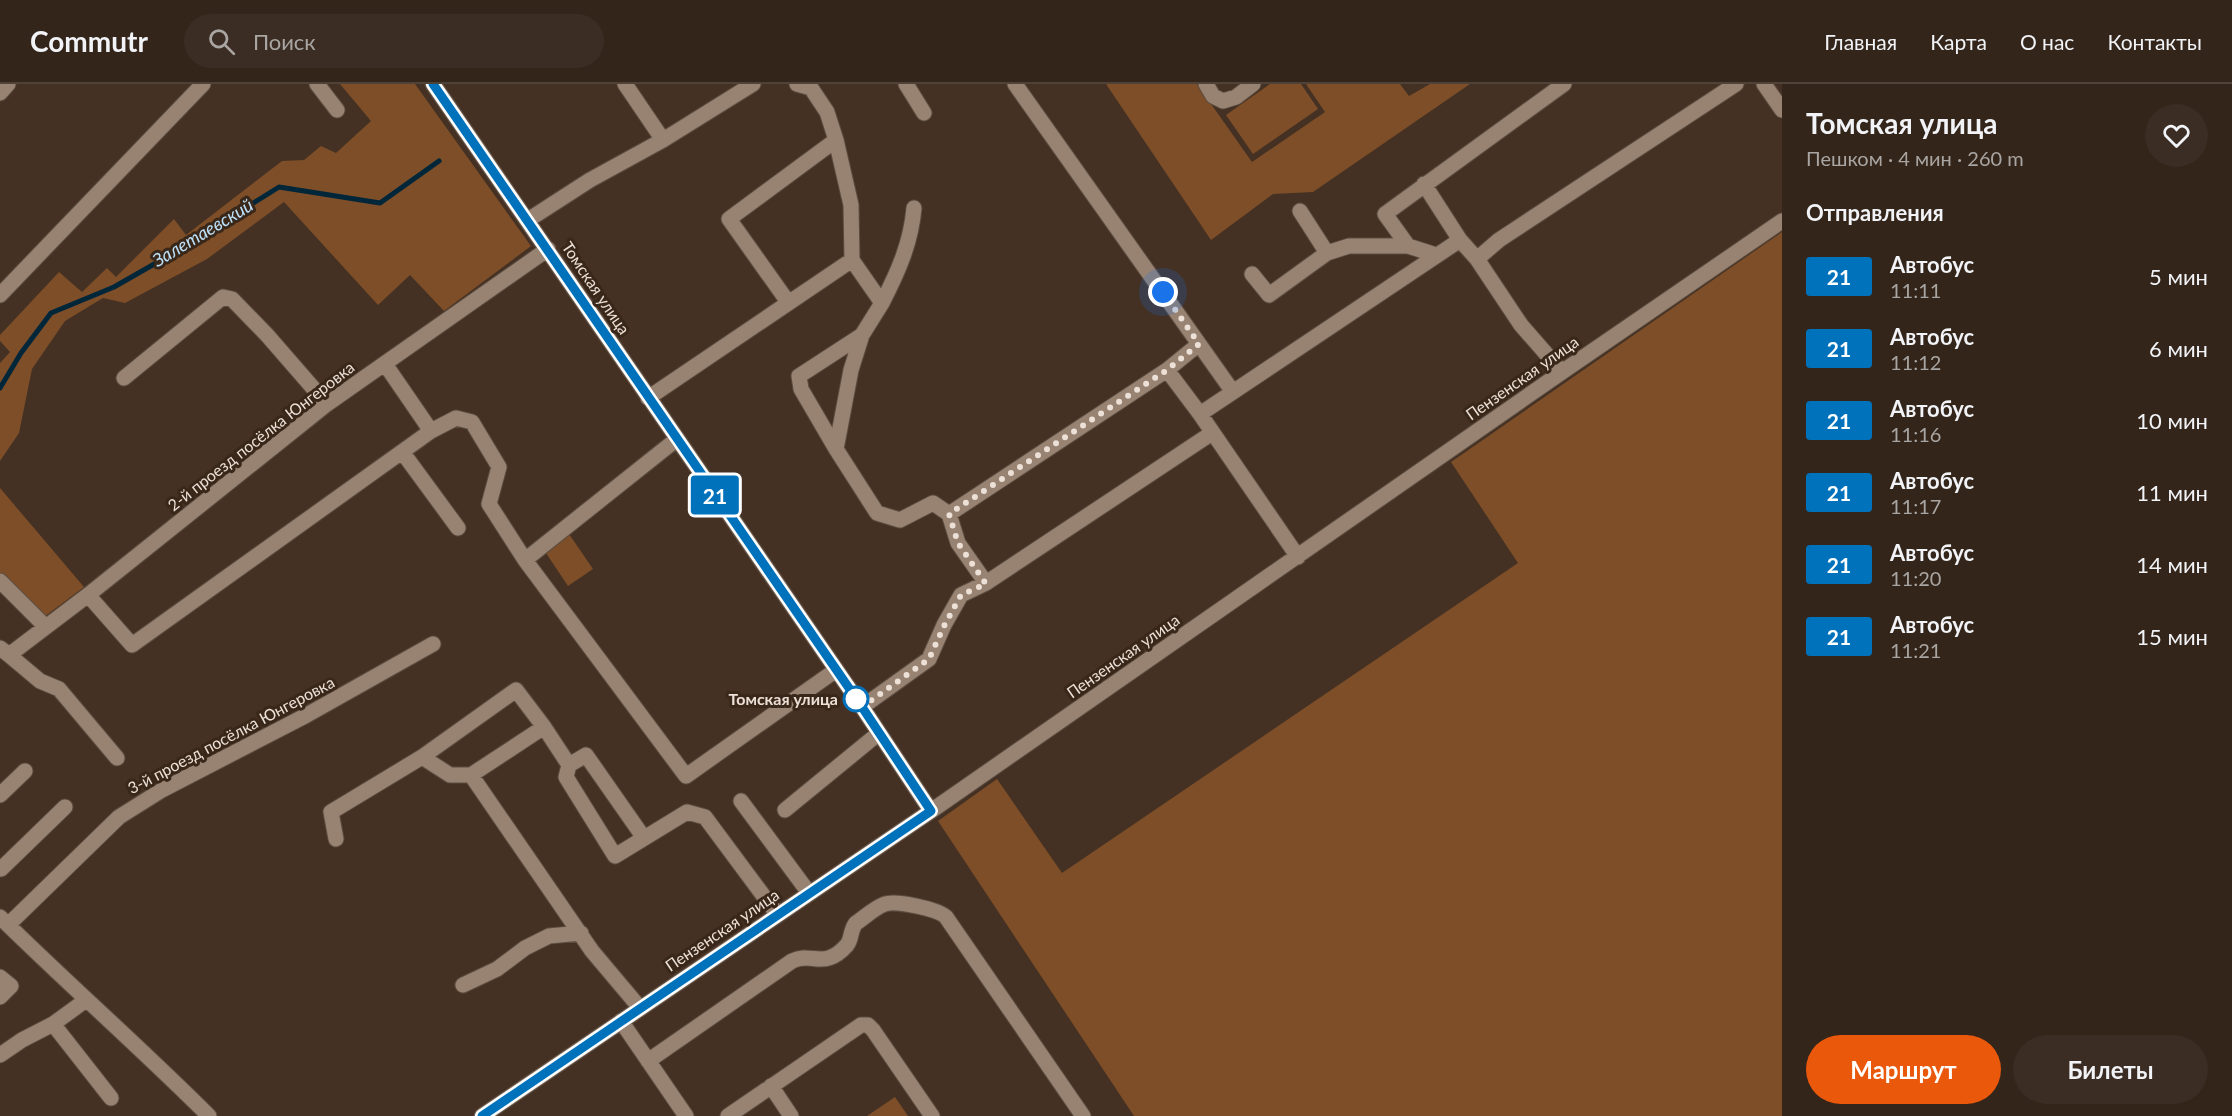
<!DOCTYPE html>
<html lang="ru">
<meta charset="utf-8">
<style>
body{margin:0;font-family:Lato,sans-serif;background:#3b2d23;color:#f1f3f6;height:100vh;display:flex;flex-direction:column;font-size:22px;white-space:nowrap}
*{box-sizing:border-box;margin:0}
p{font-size:20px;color:#a9a5a2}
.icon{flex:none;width:33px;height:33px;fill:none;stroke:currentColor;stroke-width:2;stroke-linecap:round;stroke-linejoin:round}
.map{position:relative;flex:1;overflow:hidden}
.details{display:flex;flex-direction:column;background:#33251a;width:450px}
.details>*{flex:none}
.badge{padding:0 12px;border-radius:4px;font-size:21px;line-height:39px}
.you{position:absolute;width:30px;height:30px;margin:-15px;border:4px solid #fff;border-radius:50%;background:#1a73e8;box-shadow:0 0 0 9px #1a73e833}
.map>.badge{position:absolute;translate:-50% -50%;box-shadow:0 0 0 3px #fff}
h2{padding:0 24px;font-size:22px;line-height:54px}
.round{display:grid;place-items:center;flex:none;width:63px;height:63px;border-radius:32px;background:#3b2d23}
.head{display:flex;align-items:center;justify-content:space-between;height:102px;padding:0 24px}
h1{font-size:28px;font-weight:700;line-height:45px}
.button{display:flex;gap:12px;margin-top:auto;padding:12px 24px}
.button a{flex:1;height:69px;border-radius:36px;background:#ea580c;color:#fff;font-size:24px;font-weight:700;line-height:69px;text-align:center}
.button a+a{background:#3b2d23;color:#f1f3f6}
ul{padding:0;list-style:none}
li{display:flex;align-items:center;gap:18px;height:72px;padding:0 24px}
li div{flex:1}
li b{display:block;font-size:22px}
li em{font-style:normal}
li .badge{min-width:66px;font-weight:700;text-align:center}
header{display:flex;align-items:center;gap:36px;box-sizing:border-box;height:84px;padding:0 30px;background:#33251a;border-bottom:2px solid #4e4239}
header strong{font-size:28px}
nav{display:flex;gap:33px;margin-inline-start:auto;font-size:21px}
.search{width:420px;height:54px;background:#3b2d23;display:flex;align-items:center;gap:15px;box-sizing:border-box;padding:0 21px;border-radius:33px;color:#a9a5a2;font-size:22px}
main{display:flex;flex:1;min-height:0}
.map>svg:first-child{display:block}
</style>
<header>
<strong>Commutr</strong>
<div class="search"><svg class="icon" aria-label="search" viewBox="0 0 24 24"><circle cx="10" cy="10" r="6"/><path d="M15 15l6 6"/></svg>Поиск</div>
<nav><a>Главная</a><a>Карта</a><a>О нас</a><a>Контакты</a></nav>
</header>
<main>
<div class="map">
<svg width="1782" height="1032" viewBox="0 0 1782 1032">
<rect width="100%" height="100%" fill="#443123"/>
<path fill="#7d4e28" d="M 340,0 L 415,0 L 531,162 L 444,227 L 410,191 L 378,221 L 284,118 L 207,175 L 125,219 L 103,214 L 65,237 L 32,285 L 19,349 L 0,377 L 0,279 L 10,268 L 0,257 L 0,251 L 59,188 L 82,208 L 107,184 L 116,193 L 174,135 L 186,151 L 282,77 L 304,76 L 321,62 L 336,69 L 371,37 Z
M 1106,0 L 1197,0 L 1252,78 L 1325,28 L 1306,0 L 1400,0 L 1409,12 L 1430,0 L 1470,0 L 1313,108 L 1273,110 L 1211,156 Z
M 1270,0 L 1301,0 L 1318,25 L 1253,70 L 1226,31 Z
M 1782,148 L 1782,1032 L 1134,1032 L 938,737 L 997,695 L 1062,789 L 1518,479 L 1451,378 Z
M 0,404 L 84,503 L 44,533 L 0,489 Z
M 569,450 L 593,485 L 568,502 L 544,466 Z
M 895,1013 L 908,1032 L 867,1032 Z"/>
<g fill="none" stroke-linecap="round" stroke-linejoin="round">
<path stroke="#00263a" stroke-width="5" d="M 0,304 L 21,269 L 51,229 L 114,203 L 170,171 L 279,103 L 380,119 L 439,77"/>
<defs>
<path id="minor" d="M 317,0 L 337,26
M 433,0 L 862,623 L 931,727
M 625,0 L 663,56
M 797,0 L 811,4 L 827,28 L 836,56
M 906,0 L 924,29
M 1015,0 L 1233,308 L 1200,330 L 1298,473
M 1206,0 L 1213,12 L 1223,17 L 1236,13 L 1253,0
M 1764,0 L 1782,26
M 0,9 L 8,0
M 1424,100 L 1460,156 L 1477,175 L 1521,241 L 1562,288
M 1300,127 L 1327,169
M 528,136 L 590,96 L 663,56 L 753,0
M 1408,162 L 1385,130 L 1564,0
M 1477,175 L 1499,156 L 1736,0
M 1252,190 L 1269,211 L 1327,169 L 1349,162 L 1408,162 L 1436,171
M 0,211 L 203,0
M 788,218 L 729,135 L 836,56 L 851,121 L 852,176
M 882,219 C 898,188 911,159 914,124
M 385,280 L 431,347
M 1167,286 L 1199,260
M 124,294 L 223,213 L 232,215 L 267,251 L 327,320
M 1233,308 L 1460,156
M 648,314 L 852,176 L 882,219 L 862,251 L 851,286 L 836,365 L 877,429 L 900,436 L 933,419 L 949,430 L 958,459 L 986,499 L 961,511 L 944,541 L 929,575 L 862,623
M 836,365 L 801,305 L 799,292 L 862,251
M 403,369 L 458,444
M 949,430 L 1167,286 L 1200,330
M 525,476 L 677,355
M 0,497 L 46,543
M 986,499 L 1212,349
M 88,511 L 132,561 L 431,347 L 456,334 L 472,338 L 499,383 L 489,420 L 525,476 L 686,692 L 836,586
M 0,564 L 9,571 L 88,511 L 327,320 L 548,165
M 9,571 L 40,597 L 59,605 L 117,674
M 422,673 L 450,691 L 471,691
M 569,681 L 586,671 L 644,754
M 0,711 L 25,687
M 741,717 L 809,809
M 785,726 L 879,649
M 336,755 L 331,728 L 422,673 L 516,606 L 544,643
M 0,783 L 1,785 L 65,723
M 0,833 C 69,901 141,964 209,1032
M 8,841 L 119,733 L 162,706 L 305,632 L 433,560
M 0,893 L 11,902 L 0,913
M 463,901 L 497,885 L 525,864 L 549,852 L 581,849
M 640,924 L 592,867 L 471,691 L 544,643 L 569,681 L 566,693 L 615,772 L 687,728 L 705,733 L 777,830
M 621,937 L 686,1032
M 53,940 L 111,1014
M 0,971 L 22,956 L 53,940 L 86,916
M 648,977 L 792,877 C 812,867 824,887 847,861 C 852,855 850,846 856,839 C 865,833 874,824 885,820 C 895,816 938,825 946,833 L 1083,1032
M 771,1002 L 791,1032
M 482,1032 L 931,727 L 1562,288 L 1782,137
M 728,1032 L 861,941 L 868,941 L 873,946 L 932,1032"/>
</defs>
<use href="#minor" stroke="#5c4d40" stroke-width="17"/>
<use href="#minor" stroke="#988372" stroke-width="15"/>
</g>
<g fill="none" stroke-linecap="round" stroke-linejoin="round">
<defs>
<path id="line" d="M 433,0 L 862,623 L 931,727 L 482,1032"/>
</defs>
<use href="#line" stroke="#fff" stroke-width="14"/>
<use href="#line" stroke="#0072bc" stroke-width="9"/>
<path stroke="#ece0d7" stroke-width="6" stroke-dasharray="0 10.8" d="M 856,615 L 862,623 L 929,575 L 944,542 L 961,511 L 986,500 L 958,459 L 949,430 L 1167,286 L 1199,260 L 1163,208"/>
</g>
<circle fill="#fff" stroke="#0072bc" stroke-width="3" cx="856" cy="615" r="12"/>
<g text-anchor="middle" stroke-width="6" stroke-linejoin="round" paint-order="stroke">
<g font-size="16" fill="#ece0d7" stroke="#392719">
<text transform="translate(596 204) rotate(56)" y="6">Томская улица</text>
<text transform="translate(1522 294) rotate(-35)" y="6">Пензенская улица</text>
<text transform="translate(261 352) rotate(-38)" y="6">2-й проезд посёлка Юнгеровка</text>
<text transform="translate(1123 572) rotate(-35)" y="6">Пензенская улица</text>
<text transform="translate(231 651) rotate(-28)" y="6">3-й проезд посёлка Юнгеровка</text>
<text transform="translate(722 846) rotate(-34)" y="6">Пензенская улица</text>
</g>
<g font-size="16" font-weight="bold" fill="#ece0d7" stroke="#392719" text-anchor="end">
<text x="838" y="621">Томская улица</text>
</g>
<g font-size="18" font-style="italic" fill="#bde1f9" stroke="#392719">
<text transform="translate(203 149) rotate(-31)" y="6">Залетаевский</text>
</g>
</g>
</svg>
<div class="you" style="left:1163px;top:208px"></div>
<b class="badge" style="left:715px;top:411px;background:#0072bc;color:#fff">21</b>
</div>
<section class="details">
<div class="head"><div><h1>Томская улица</h1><p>Пешком · 4 мин · 260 m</p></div><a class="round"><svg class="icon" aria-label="heart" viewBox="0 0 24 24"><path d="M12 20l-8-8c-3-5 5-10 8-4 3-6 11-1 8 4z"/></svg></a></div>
<h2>Отправления</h2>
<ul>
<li><span class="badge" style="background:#0072bc;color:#fff">21</span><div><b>Автобус</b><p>11:11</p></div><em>5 мин</em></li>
<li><span class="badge" style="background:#0072bc;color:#fff">21</span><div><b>Автобус</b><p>11:12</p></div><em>6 мин</em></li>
<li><span class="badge" style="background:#0072bc;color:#fff">21</span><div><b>Автобус</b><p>11:16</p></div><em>10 мин</em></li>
<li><span class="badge" style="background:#0072bc;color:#fff">21</span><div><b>Автобус</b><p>11:17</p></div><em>11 мин</em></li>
<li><span class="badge" style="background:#0072bc;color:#fff">21</span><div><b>Автобус</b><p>11:20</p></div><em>14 мин</em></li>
<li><span class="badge" style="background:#0072bc;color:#fff">21</span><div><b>Автобус</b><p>11:21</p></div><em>15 мин</em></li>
</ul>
<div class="button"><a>Маршрут</a><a>Билеты</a></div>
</section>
</main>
